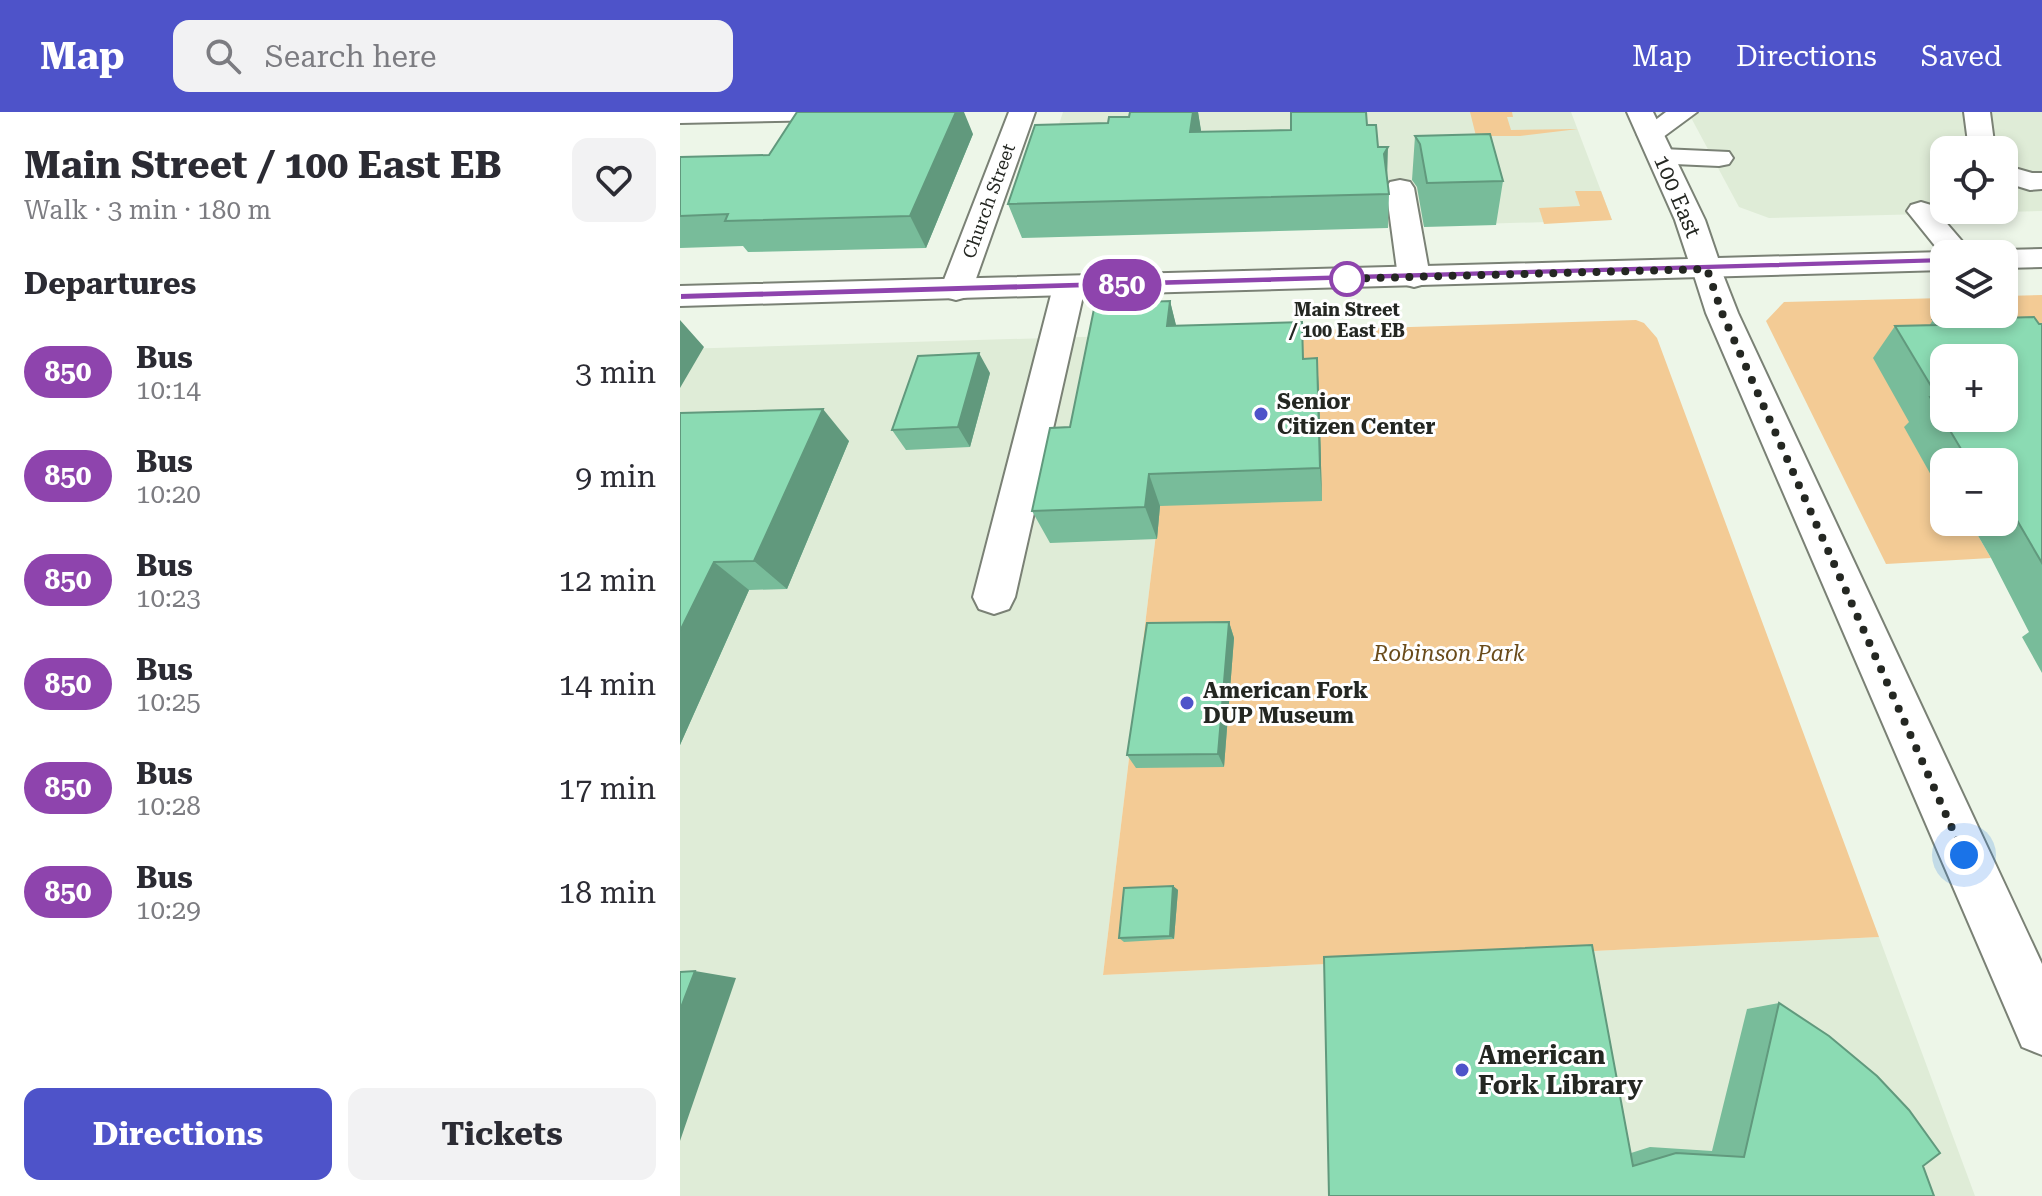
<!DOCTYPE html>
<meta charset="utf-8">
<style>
body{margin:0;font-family:"Roboto Serif",serif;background:#f2f2f3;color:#2b2b33;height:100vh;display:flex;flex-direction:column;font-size:30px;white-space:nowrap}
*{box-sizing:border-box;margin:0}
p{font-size:26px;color:#7c7c81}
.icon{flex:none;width:44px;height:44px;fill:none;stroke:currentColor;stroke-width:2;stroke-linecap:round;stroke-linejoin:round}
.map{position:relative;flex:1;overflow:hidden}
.panel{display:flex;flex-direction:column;background:#fff;width:680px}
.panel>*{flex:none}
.badge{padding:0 16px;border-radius:26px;font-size:28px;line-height:52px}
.controls{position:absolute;left:1250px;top:24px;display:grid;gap:16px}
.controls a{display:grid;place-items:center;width:88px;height:88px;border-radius:16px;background:#fff;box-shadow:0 4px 12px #0003;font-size:40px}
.you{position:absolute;width:40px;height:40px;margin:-20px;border:6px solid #fff;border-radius:50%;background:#1a73e8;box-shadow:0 0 0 12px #1a73e833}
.map>.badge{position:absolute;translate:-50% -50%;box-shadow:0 0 0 4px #fff}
h2{padding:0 24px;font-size:30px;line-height:72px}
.round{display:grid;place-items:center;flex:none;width:84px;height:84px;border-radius:16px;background:#f2f2f3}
.headline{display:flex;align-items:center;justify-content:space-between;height:136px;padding:0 24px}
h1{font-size:38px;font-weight:700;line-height:60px}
.cta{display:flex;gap:16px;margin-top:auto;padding:16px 24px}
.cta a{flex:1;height:92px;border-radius:16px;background:#4e53c9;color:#fff;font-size:32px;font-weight:700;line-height:92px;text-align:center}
.cta a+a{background:#f2f2f3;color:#2b2b33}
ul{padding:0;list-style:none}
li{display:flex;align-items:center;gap:24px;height:104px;padding:0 24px}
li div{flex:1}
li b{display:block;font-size:30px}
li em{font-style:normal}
li .badge{min-width:88px;font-weight:700;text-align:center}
header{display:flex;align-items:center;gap:48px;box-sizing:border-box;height:112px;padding:0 40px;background:#4e53c9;color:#fff}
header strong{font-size:38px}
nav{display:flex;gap:44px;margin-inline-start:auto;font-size:28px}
.search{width:560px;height:72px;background:#f2f2f3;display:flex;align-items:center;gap:20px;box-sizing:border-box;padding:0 28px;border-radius:16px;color:#7c7c81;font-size:30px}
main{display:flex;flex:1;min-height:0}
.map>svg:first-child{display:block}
</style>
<header>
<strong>Map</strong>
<div class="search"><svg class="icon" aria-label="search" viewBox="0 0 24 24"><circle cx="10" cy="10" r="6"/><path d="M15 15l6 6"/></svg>Search here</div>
<nav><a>Map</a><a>Directions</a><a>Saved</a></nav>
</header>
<main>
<section class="panel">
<div class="headline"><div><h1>Main Street / 100 East EB</h1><p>Walk · 3 min · 180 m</p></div><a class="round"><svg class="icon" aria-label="heart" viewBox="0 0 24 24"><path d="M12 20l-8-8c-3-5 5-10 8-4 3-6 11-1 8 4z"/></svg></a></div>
<h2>Departures</h2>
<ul>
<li><span class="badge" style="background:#8e44ad;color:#fff">850</span><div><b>Bus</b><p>10:14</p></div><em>3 min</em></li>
<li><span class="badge" style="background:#8e44ad;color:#fff">850</span><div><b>Bus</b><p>10:20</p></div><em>9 min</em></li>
<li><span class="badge" style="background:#8e44ad;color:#fff">850</span><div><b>Bus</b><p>10:23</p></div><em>12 min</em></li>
<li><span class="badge" style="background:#8e44ad;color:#fff">850</span><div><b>Bus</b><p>10:25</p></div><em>14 min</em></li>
<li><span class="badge" style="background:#8e44ad;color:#fff">850</span><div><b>Bus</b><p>10:28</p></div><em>17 min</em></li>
<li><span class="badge" style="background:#8e44ad;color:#fff">850</span><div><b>Bus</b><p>10:29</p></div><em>18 min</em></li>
</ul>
<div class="cta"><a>Directions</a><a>Tickets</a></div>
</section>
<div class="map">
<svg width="1362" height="1084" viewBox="0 0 1362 1084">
<rect width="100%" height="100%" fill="#edf6e8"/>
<path fill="#dfecd7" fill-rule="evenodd" d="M 383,0 L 891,0 L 932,108 L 342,126 Z
M 1008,0 L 1362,0 L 1362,99 L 1089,106 L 1059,95 ZM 1264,38 L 1324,38 L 1324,98 L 1264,98 Z
M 500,222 L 423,863 L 1199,825 L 1295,1084 L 0,1084 L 0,237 Z"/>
<path fill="#f3cb95" d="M 790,0 L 832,0 L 833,5 L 827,5 L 831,18 L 898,17 L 840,24 L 796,24 Z
M 895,79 L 921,79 L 932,108 L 864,112 L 859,96 L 900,94 Z
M 1362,183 L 1362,243 L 1231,239 L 1232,315 L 1225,316 L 1256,371 L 1264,372 L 1264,410 L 1290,410 L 1311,446 L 1206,452 L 1086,209 L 1104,190 L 1264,186 L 1264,202 L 1324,202 L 1324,184 Z
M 956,208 L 964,211 L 977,226 L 1199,825 L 423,863 L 500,222 Z"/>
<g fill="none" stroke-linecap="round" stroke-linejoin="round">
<defs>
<path id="minor" d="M 0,0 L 164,0 L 160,5 L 151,8 L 0,11 Z
M 329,0 L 355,0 L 292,178 L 287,185 L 276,188 L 265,185 L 260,178 Z
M 986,0 L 1017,0 L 979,28 L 961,28 L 957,22 Z
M 1284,0 L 1310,0 L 1315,38 L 1289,38 Z
M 982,37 L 1049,40 L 1053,46 L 1049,52 L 1039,54 L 972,51 L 968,45 L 972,39 Z
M 1324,53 L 1352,61 L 1362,61 L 1362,77 L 1350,78 L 1324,70 Z
M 720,68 L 730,70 L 734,76 L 750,165 L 745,172 L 734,175 L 723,172 L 718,165 L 706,76 L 710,70 Z
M 1241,90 L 1251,93 L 1293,142 L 1264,142 L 1264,145 L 1227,99 L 1231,93 Z
M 1027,148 L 1038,150 L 1058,201 L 1362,852 L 1362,943 L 1342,935 L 1026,201 L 1012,157 L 1016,150 Z
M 389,165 L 400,168 L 405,175 L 335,485 L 329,497 L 314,502 L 299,497 L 293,485 L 373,175 L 378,168 Z"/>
<path id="major" d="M 947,0 L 973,0 L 1025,108 L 1038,146 L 1264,140 L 1273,142 L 1264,142 L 1264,158 L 0,194 L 0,174 L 1008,147 L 995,108 Z
M 1362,137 L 1362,155 L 1324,156 L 1324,142 L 1312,142 L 1324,138 Z"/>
</defs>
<use href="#minor" stroke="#7a8175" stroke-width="4"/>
<use href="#major" stroke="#7a8175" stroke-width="4"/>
<use href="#minor" fill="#fff" fill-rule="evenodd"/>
<use href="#major" fill="#fff" fill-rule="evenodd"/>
</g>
<path fill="#78bc9a" d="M 450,0 L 518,0 L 521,20 L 611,18 L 687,13 L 698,35 L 707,66 L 709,82 L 708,116 L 342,126 L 328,92 L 428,11 L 449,5 Z
M 293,22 L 246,136 L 68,140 L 63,134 L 0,136 L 0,45 L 89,43 Z
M 735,24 L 823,69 L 816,113 L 744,115 L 737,75 L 732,68 Z
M 490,189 L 496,214 L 625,247 L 639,281 L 642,389 L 480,394 L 477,427 L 370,431 L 352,399 L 390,315 Z
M 1253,208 L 1362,212 L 1362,561 L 1342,525 L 1349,520 L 1311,446 L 1290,410 L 1324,410 L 1324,350 L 1264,350 L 1264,372 L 1256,372 L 1224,315 L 1229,310 L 1193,246 L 1215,214 L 1249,214 Z
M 310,261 L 290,335 L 226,338 L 212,318 Z
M 0,301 L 169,329 L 107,477 L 69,478 L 0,633 Z
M 549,510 L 554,526 L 544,655 L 456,656 L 447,643 Z
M 493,774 L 498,778 L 494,827 L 444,830 L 439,826 Z
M 1099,891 L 1260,1041 L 649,1084 L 951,1041 L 970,1035 L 1032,1039 L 1067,897 Z"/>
<path fill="#61997d" d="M 276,0 L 284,0 L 293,22 L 246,136 L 230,104 Z
M 513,0 L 518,0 L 521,18 L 516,54 L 510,20 Z
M 708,35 L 707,69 L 704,42 Z
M 490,189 L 499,225 L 487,214 Z
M 0,208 L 24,235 L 0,276 Z
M 299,241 L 310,261 L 290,335 L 278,315 Z
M 637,246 L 639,281 L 642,389 L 640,356 Z
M 143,297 L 169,329 L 107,477 L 74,449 Z
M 469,362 L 480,394 L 477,427 L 465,395 Z
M 34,450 L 69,478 L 0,633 L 0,519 Z
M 549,510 L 554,526 L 544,655 L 538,642 Z
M 493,774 L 498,778 L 494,827 L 490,824 Z
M 15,859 L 56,866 L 0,1029 L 0,898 Z"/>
<path fill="#8bdbb3" stroke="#61997d" stroke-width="2" fill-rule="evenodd" d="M 117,0 L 276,0 L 230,104 L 45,109 L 48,102 L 0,104 L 0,45 L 89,43 Z
M 450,0 L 513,0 L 510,20 L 611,18 L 611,0 L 686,0 L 687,13 L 696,13 L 698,35 L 708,35 L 704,42 L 709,82 L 328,92 L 355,13 L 428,11 L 429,5 L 449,5 Z
M 810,22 L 823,69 L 747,71 L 740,32 L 735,24 Z
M 490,189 L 487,214 L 622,210 L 623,247 L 637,246 L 640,356 L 469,362 L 465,395 L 352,399 L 370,316 L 390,315 L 415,192 Z
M 1354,205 L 1359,212 L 1362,212 L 1362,451 L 1324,386 L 1324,350 L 1301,350 L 1296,342 L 1284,342 L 1250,285 L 1257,284 L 1215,214 L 1257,213 L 1253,208 ZM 1264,246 L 1324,246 L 1324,306 L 1264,306 Z
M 299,241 L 278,315 L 212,318 L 238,244 Z
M 143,297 L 74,449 L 34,450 L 0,519 L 0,301 Z
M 549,510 L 538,642 L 447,643 L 467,511 Z
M 493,774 L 490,824 L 439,826 L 444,776 Z
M 912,833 L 953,1054 L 996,1041 L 1064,1045 L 1099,891 L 1149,924 L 1197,964 L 1229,998 L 1260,1041 L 1243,1054 L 1254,1084 L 649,1084 L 644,845 Z
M 15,859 L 0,898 L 0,860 Z"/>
<path fill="#8e44ad" stroke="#fff" stroke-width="2" d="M 1264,145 L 1269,149 L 1268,151 L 0,188 L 0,181 Z"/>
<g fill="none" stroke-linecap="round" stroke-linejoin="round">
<path stroke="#242722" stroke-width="8" stroke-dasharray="0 14.4" d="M 667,167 L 655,167 L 1027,157 L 1042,201 L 1284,743"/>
</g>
<circle fill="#fff" stroke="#8e44ad" stroke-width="4" cx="667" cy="167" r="16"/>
<g fill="#4e53c9" stroke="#fff" stroke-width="3">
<circle cx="581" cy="302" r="8"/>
<circle cx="507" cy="591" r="8"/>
<circle cx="782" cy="958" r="8"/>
</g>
<g text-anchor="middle" stroke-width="6" stroke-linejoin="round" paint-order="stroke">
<g font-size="18" fill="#242722" stroke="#fff">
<text transform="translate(309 89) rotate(-70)" y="6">Church Street</text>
</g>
<g font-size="18" font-weight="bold" fill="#242722" stroke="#fff">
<text x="667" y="204">Main Street<tspan x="667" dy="21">/ 100 East EB</tspan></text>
</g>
<g font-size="22" fill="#242722" stroke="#fff">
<text transform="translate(998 84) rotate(67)" y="8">100 East</text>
</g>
<g font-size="22" font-weight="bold" fill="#242722" stroke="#fff" text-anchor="start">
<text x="597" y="297">Senior<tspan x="597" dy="25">Citizen Center</tspan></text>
<text x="523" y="586">American Fork<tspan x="523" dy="25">DUP Museum</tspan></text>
</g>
<g font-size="22" font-style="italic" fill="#6a4b1a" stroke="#fff">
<text x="769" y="549">Robinson Park</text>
</g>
<g font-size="26" font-weight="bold" fill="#242722" stroke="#fff" text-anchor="start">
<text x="798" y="952">American<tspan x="798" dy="30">Fork Library</tspan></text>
</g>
</g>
</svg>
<div class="controls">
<a><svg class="icon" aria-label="locate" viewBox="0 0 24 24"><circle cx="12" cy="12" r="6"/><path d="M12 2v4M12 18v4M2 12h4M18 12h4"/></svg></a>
<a><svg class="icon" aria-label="layers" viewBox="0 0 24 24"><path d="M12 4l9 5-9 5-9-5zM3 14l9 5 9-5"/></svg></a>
<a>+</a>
<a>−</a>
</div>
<div class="you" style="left:1284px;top:743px"></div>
<b class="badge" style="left:442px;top:173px;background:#8e44ad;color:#fff">850</b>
</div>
</main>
